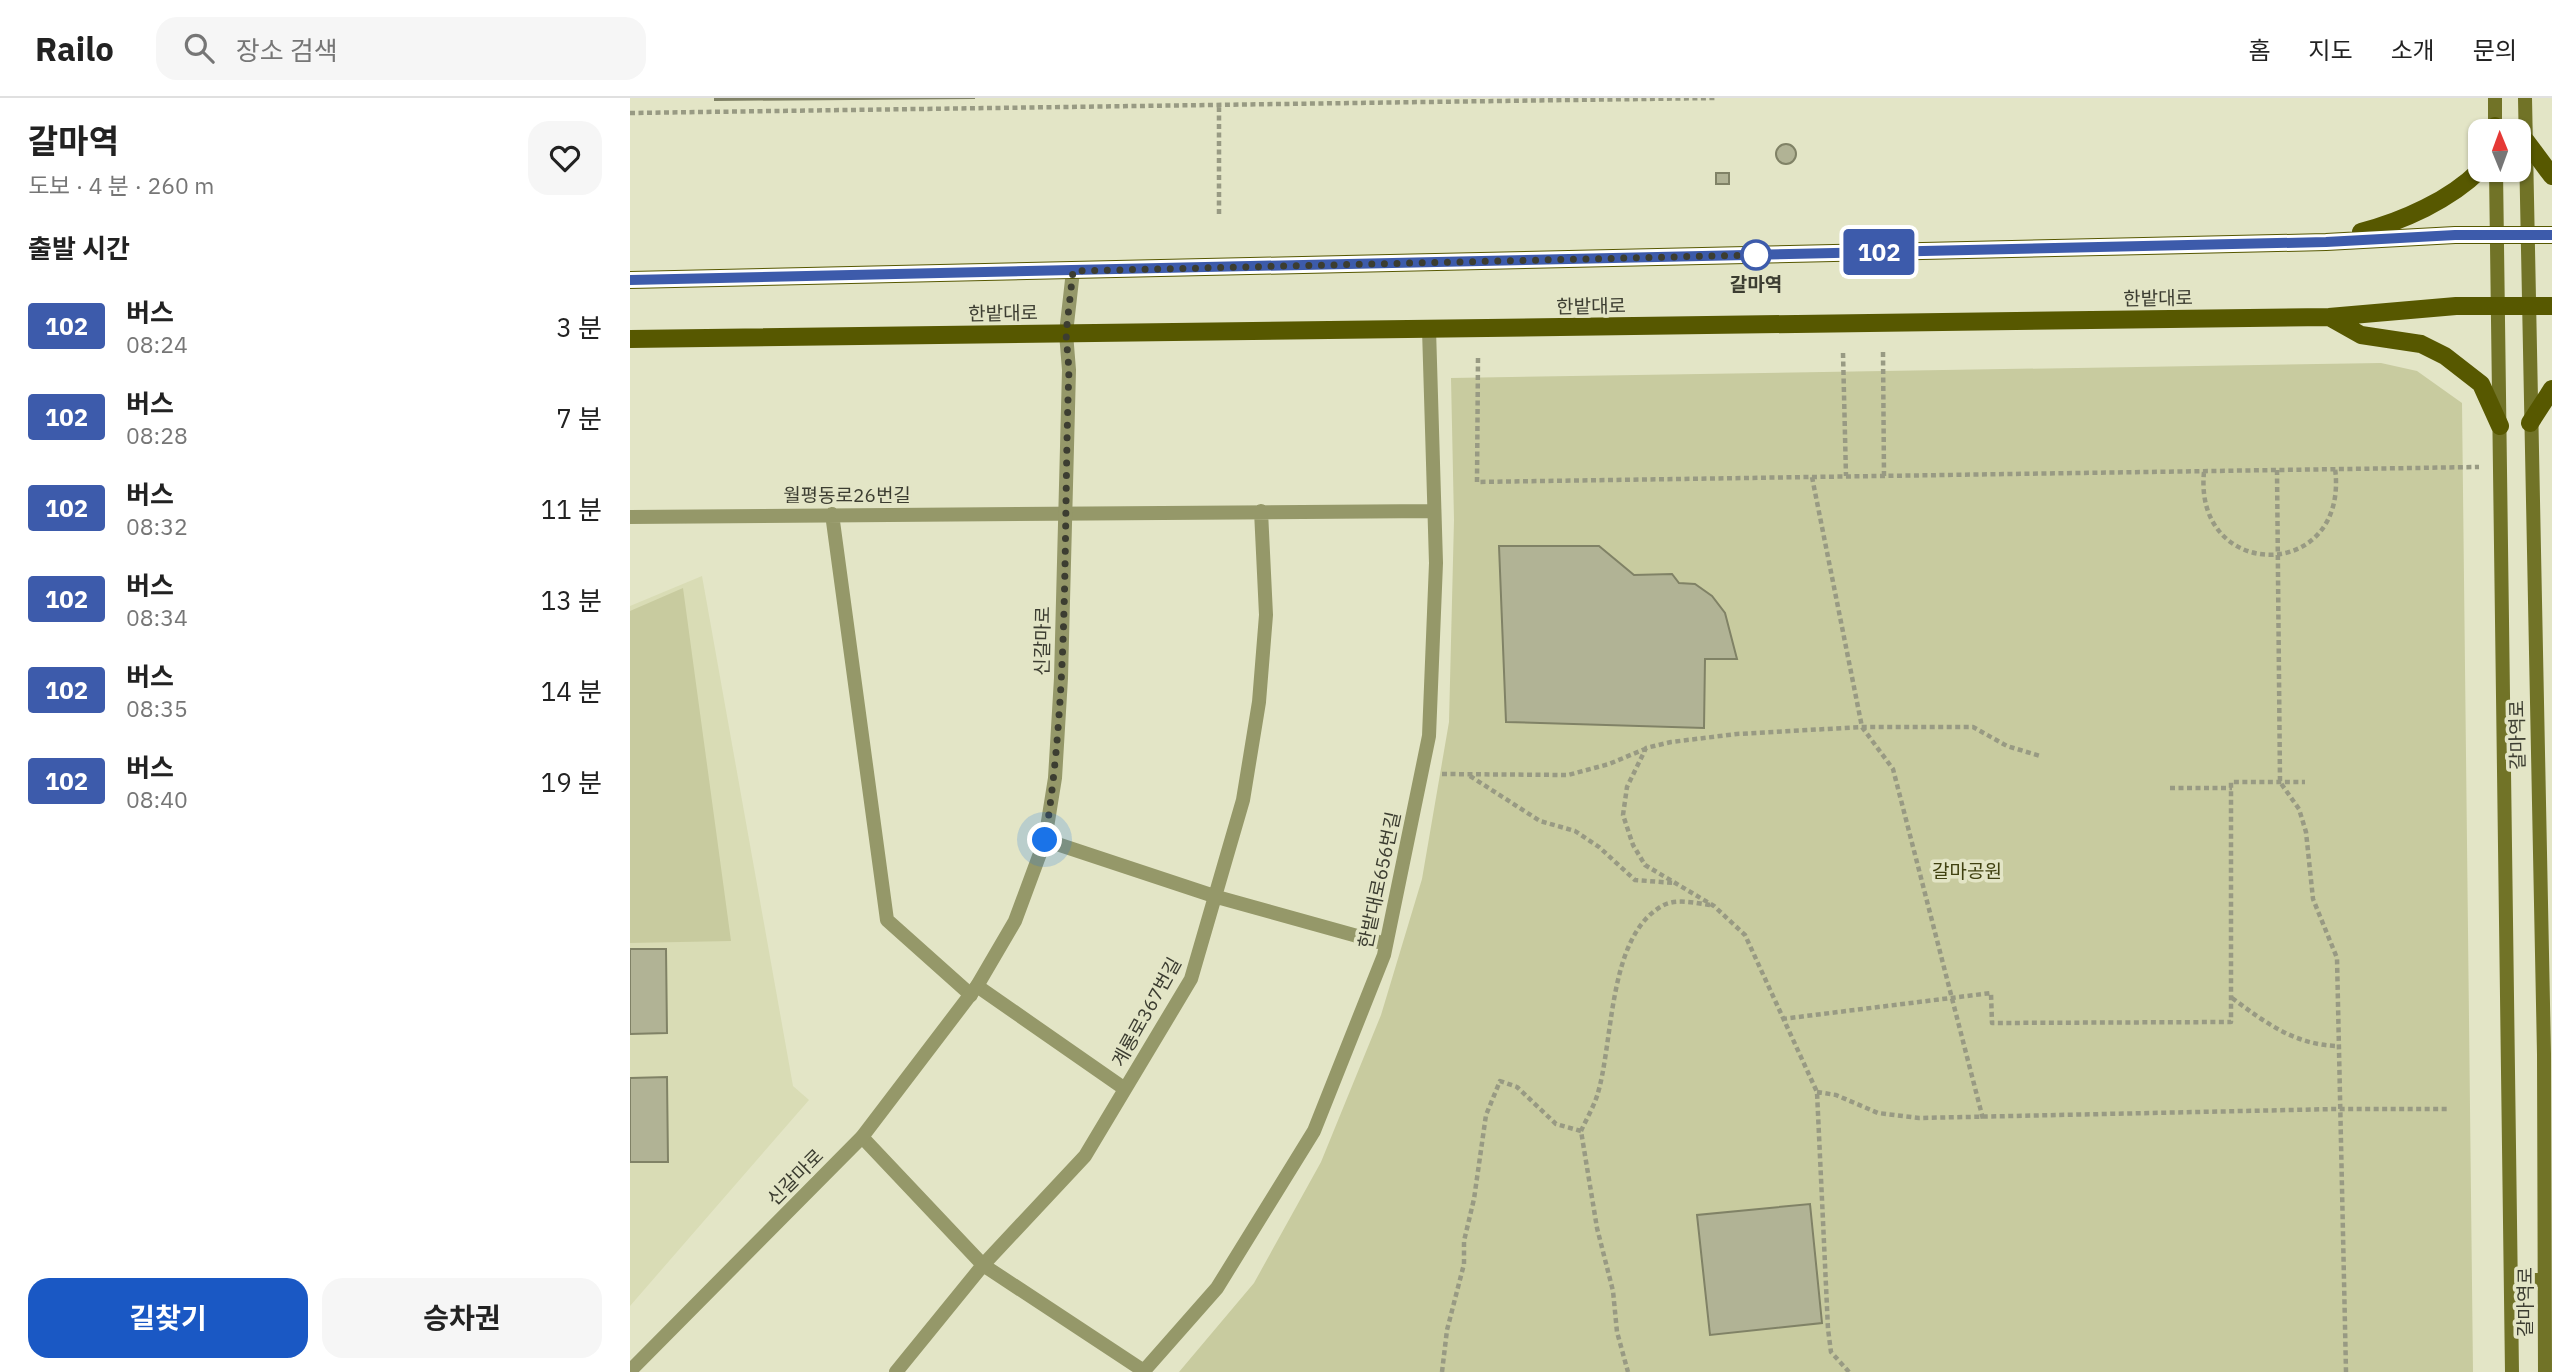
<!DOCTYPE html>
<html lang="ko">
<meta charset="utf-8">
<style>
body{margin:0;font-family:"IBM Plex Sans","Noto Sans KR",sans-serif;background:#f6f6f6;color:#222;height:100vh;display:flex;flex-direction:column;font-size:26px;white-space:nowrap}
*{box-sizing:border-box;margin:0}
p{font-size:23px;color:#767676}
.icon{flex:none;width:38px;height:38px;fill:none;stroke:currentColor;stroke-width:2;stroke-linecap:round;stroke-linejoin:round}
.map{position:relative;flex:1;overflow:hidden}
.side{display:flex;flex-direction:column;background:#fff;width:630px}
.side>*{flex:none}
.badge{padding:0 14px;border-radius:5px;font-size:24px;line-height:46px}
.needle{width:46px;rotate:359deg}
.fabs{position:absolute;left:1838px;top:21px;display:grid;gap:14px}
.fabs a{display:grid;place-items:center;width:63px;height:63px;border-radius:14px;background:#fff;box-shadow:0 2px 5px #0004;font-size:35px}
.you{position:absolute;width:35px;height:35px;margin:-18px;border:5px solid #fff;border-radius:50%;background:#1a73e8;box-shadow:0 0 0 10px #1a73e833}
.map>.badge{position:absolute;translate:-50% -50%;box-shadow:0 0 0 4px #fff}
h2{padding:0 28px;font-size:26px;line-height:63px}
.round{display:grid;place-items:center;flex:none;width:74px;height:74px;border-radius:21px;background:#f6f6f6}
.overview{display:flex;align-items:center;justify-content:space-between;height:119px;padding:0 28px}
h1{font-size:33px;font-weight:700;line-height:52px}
.primary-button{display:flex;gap:14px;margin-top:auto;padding:14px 28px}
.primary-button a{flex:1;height:80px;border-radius:21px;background:#1a58c4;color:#fff;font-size:28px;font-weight:700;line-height:80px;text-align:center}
.primary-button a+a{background:#f6f6f6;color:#222}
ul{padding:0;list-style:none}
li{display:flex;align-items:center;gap:21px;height:91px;padding:0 28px}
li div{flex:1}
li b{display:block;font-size:26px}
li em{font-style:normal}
li .badge{min-width:77px;font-weight:700;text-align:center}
header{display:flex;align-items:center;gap:42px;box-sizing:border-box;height:98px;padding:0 35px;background:#fff;border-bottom:2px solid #e0e0e0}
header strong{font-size:33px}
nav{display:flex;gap:38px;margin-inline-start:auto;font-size:24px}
.search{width:490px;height:63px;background:#f6f6f6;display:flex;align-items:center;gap:18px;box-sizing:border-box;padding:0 24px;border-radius:21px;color:#767676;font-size:26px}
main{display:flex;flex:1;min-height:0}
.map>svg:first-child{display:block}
</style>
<header>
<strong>Railo</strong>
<div class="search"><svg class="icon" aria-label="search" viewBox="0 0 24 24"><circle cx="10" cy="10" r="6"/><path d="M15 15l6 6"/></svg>장소 검색</div>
<nav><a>홈</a><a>지도</a><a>소개</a><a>문의</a></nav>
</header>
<main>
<section class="side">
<div class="overview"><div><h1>갈마역</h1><p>도보 · 4 분 · 260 m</p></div><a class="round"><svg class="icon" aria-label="heart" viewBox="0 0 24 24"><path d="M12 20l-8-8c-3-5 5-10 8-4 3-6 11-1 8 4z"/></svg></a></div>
<h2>출발 시간</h2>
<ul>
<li><span class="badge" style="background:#3d5bab;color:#fff">102</span><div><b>버스</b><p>08:24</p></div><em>3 분</em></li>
<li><span class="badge" style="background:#3d5bab;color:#fff">102</span><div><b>버스</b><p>08:28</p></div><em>7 분</em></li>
<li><span class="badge" style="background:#3d5bab;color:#fff">102</span><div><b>버스</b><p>08:32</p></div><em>11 분</em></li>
<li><span class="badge" style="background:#3d5bab;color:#fff">102</span><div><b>버스</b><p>08:34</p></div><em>13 분</em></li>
<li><span class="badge" style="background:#3d5bab;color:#fff">102</span><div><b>버스</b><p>08:35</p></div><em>14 분</em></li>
<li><span class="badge" style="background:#3d5bab;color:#fff">102</span><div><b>버스</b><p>08:40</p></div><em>19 분</em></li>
</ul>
<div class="primary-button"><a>길찾기</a><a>승차권</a></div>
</section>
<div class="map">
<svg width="1922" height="1274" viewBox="0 0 1922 1274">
<rect width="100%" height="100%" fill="#e3e5c6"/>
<path fill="#d9dcb5" d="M 72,478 L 163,988 L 179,1002 L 0,1208 L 0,508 Z"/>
<path fill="#c8cb9f" d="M 1751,265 L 1787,273 L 1832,305 L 1843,1274 L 549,1274 L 624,1185 L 691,1064 L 751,917 L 792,781 L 819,624 L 824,422 L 821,280 Z
M 53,490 L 101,843 L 0,845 L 0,513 Z"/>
<path fill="#b1b395" stroke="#808266" stroke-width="2" d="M 85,0 L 345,0 L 85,2 Z
M1146 56a10 10 0 1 1 20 0a10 10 0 1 1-20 0Z
M 1086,75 L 1099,75 L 1099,86 L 1086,86 Z
M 869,448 L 969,448 L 1004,477 L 1042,476 L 1049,485 L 1065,486 L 1082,498 L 1095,515 L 1107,561 L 1075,561 L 1074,630 L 876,624 Z
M 0,851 L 36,851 L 37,935 L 0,936 Z
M 37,979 L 38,1064 L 0,1064 L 0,980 Z
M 1180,1106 L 1192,1225 L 1080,1237 L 1067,1117 Z"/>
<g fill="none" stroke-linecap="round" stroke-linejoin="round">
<path stroke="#989a83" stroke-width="4.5" stroke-dasharray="5 3.5" stroke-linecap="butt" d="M 0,15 L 1085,0
M 589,116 L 589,8
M 1253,254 L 1254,378
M 1213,255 L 1216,378
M 848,260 L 847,384 L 1849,369
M 1647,372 L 1650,684 L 1669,711 L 1676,734 L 1683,801 L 1707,860 L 1716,1274
M 1574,374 C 1563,485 1720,485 1705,370
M 1182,379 L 1232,629 L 1263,671 L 1353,1021
M 812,676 L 938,677 L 979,666 L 1015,651
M 840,678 L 910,723 L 945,733 L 969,749 L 1005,782 L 1045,785
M 1540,690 L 1602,690
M 1602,900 C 1636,925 1665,947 1708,948
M 1152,921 L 1361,895 L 1362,925 L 1601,924 L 1601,684 L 1675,684
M 1187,994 L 1206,997 L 1248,1015 L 1289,1020 L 1706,1011 L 1818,1011
M 951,1033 C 956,1022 963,1010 967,998 C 984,945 977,839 1032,808 C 1046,800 1064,805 1080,807
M 812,1274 L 817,1232 L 834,1166 L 834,1143 L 844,1101 L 856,1017 L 870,983 L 887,989 L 926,1026 L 951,1033 L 967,1130 L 983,1193 L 987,1234 L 998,1274
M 1219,1274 L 1201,1254 L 1198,1231 L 1187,994 L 1115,837 L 1084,808 L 1015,767 L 1003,747 L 993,717 L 997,689 L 1016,650 L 1041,644 L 1107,636 L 1232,629 L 1343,629 L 1377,648 L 1410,658"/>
<path stroke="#959869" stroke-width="14" d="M 202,416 L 257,822 L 341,897
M 0,419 L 804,413
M 415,742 L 587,799 L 756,846
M 347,888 L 495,991
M 232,1039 L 353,1167 L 514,1273
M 266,1274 L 353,1167 L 455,1058 L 561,881 L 613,702 L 629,604 L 636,517 L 631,413
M 513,1274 L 587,1190 L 684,1033 L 754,857 L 799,638 L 806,465 L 799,231"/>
<path stroke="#959869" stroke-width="14" d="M 0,1273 L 232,1039 L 347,888 L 385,823 L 415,742 L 425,680 L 431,580 L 439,272 L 436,235 L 443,173"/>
<path stroke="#717327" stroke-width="14" d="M 1865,0 L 1865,33
M 1895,0 L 1914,956 L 1915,1274
M 1866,72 L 1882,1274
M 1881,1182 L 1914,1182"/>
<path stroke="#575800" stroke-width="18" d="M 1863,33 L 1865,28
M 1896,43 L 1922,78
M 1731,134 C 1773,123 1820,102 1850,72
M 0,182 L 1696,144 L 1825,137 L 1922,137
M 1699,219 L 1731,237 L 1791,246 L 1815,258 L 1851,286 L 1870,328
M 0,241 L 1699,219 L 1826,208 L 1922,208
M 1900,325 L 1922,291"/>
</g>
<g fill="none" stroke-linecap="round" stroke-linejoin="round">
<defs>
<path id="line" d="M 0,182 L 1696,144 L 1825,137 L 1922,137"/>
</defs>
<use href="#line" stroke="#fff" stroke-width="16"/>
<use href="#line" stroke="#3d5bab" stroke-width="10"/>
<path stroke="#3c3d31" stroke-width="7" stroke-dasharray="0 12.6" d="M 415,742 C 440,587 433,428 439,272 L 436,236 L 443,173 L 1126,157"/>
</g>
<circle fill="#fff" stroke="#3d5bab" stroke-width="3.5" cx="1126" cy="157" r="14"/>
<g text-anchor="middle" stroke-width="7" stroke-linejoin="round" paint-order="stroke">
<g font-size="19" font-weight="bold" fill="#3c3d31" stroke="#e3e5c6">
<text x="1126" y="193">갈마역</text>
</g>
<g font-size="19" fill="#3c3d31" stroke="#e3e5c6">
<text transform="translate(1528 200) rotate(-1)" y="7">한밭대로</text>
<text transform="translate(961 208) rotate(-1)" y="7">한밭대로</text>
<text transform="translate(373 215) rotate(-1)" y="7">한밭대로</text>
<text x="217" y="404">월평동로26번길</text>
<text transform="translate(412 543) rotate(-89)" y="7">신갈마로</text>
<text transform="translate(1887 637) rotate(-91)" y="7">갈마역로</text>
<text transform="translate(749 782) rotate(-78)" y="7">한밭대로656번길</text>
<text transform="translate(516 914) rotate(-61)" y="7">계룡로367번길</text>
<text transform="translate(165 1079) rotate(-45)" y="7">신갈마로</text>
<text transform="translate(1895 1204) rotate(-90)" y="7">갈마역로</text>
</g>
<g font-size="19" fill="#404110" stroke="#e3e5c6">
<text x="1337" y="780">갈마공원</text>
</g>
</g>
</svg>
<div class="fabs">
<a><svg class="needle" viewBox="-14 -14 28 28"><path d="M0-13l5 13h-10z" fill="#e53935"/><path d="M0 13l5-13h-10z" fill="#767676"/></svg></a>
</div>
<div class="you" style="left:415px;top:742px"></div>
<b class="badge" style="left:1249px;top:154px;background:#3d5bab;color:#fff">102</b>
</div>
</main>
